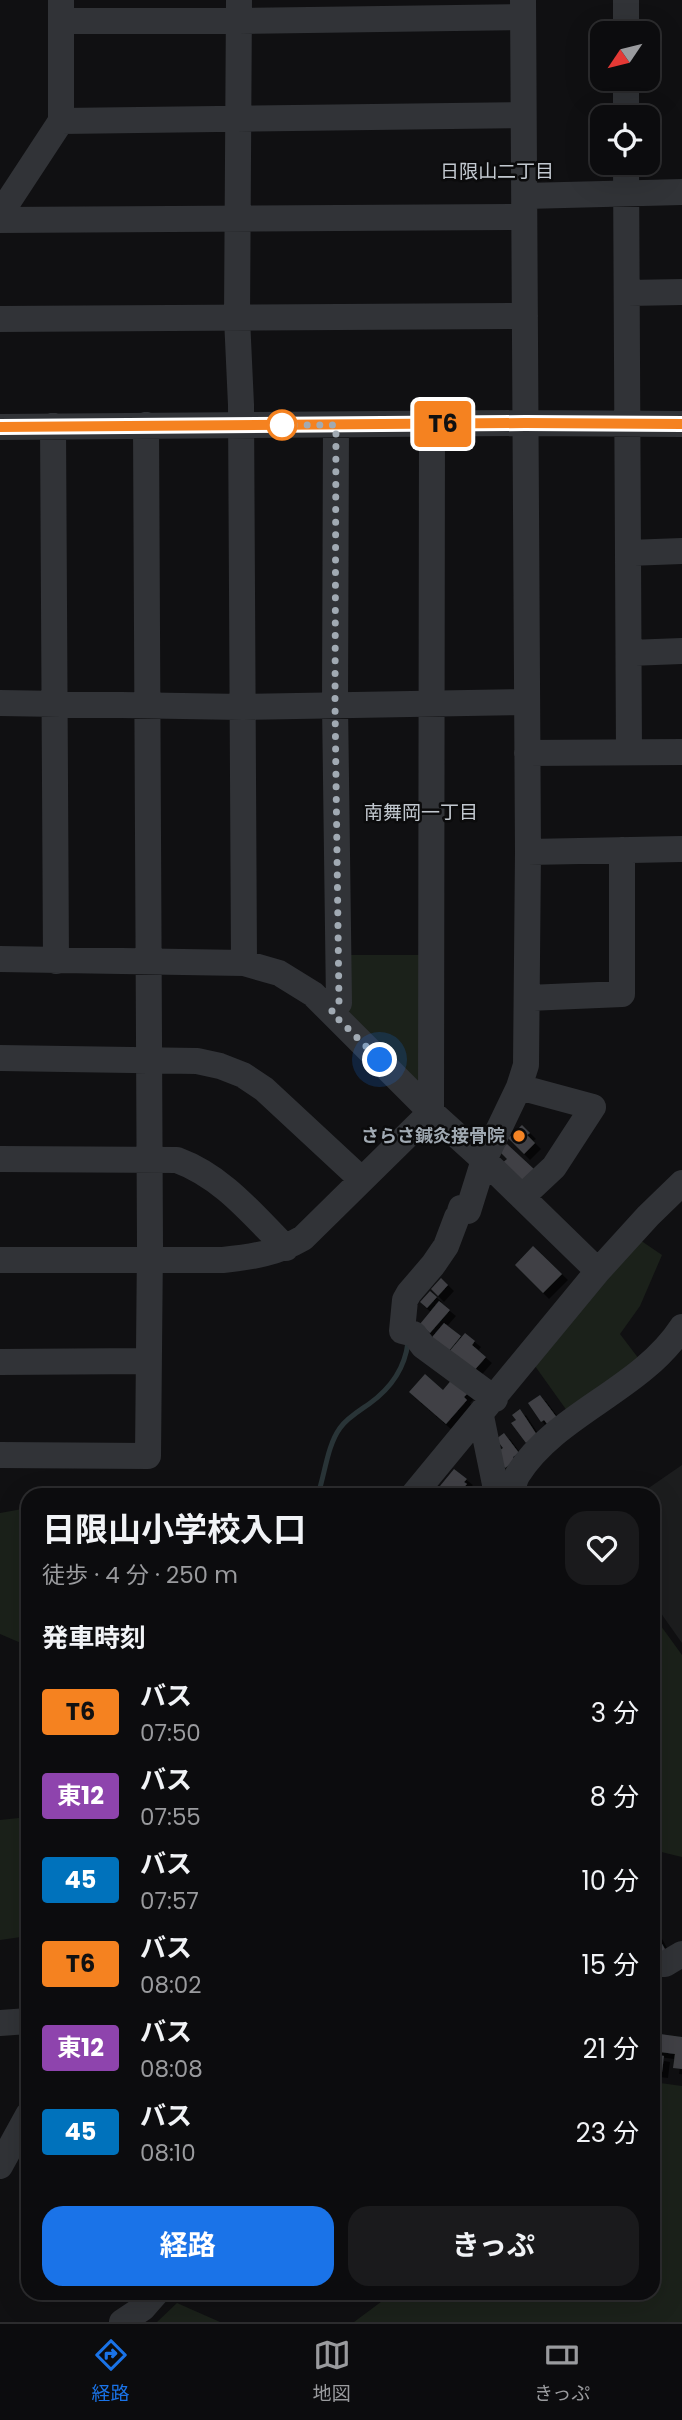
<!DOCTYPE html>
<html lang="ja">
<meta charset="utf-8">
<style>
body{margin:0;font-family:Poppins,"Noto Sans JP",sans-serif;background:#1a1a1c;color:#f1f3f6;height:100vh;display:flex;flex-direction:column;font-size:26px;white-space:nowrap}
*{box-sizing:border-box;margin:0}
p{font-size:23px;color:#9a9b9e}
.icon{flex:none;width:38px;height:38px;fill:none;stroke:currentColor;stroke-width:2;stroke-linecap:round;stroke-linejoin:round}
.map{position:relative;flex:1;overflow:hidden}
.details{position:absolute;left:21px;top:1488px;width:639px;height:812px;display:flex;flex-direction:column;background:#0c0c0e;border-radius:21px;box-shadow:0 7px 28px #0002,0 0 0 2px #2c2c2e}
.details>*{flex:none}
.badge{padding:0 14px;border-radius:5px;font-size:24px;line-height:46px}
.needle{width:46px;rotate:235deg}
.buttons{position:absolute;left:590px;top:21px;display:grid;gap:14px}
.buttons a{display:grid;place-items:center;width:70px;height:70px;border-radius:14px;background:#0c0c0e;box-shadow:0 7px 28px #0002,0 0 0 2px #2c2c2e;font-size:35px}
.you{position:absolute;width:35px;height:35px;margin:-18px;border:5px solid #fff;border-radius:50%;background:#1a73e8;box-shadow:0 0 0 10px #1a73e833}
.map>.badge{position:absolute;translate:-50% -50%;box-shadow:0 0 0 4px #fff}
h2{padding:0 21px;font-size:26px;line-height:63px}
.round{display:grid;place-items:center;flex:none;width:74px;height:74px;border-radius:21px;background:#1a1a1c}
.overview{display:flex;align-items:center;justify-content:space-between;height:119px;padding:0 21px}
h1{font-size:33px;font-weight:700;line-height:52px}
.primary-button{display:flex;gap:14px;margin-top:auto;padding:14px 21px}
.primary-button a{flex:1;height:80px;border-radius:21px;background:#1a73e8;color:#fff;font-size:28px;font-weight:700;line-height:80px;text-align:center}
.primary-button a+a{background:#1a1a1c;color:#f1f3f6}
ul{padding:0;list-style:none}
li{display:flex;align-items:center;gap:21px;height:84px;padding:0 21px}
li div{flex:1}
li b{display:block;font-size:26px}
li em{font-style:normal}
li .badge{min-width:77px;font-weight:700;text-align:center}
.tabs{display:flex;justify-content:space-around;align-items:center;height:98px;border-top:2px solid #2c2c2e;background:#0c0c0e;font-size:19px;color:#9a9b9e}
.tabs a{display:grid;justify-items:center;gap:4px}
.tabs .current{color:#1a73e8}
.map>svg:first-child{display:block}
</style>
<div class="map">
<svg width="682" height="2322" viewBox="0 0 682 2322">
<defs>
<filter id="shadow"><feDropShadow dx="6" dy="6" stdDeviation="0" flood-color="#0009"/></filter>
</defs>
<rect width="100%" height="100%" fill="#101012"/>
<path fill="#1c1d1e" d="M 682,1465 L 682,1643 L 653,1602 L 653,1494 L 640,1494 Z"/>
<path fill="#1b211a" d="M 348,955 L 422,955 L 422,1089 L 348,1013 Z
M 640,1240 L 662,1255 L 640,1306 L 620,1334 L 642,1363 L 570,1415 L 535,1366 Z
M 28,1508 L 28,1646 L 0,1634 L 0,1513 Z
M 653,1615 L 682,1655 L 682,1857 L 653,1850 Z
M 28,1817 L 28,1936 L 0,1940 L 0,1820 Z
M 653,2082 L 682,2086 L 682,2322 L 354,2322 L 393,2293 L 653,2292 Z
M 177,2303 L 220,2322 L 157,2322 Z"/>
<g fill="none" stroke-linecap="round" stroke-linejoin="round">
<path stroke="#293437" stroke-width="5" d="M 318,1494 C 325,1474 327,1446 340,1428 C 347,1418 359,1411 369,1404 C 390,1389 405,1368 408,1342"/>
</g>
<path fill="#3f4145" filter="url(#shadow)" d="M 522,1125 L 530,1133 L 527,1135 L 535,1143 L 524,1154 L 508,1138 Z
M 507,1144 L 535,1170 L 522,1182 L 501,1164 L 507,1159 L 499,1151 Z
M 533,1246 L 562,1274 L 543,1293 L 515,1265 Z
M 441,1278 L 448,1285 L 438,1296 L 431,1289 Z
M 430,1291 L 437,1297 L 427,1308 L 420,1302 Z
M 439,1301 L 450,1310 L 430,1333 L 420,1324 Z
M 444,1323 L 461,1336 L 448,1352 L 428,1342 Z
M 465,1333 L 475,1341 L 472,1345 L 486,1357 L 472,1373 L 448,1353 Z
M 425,1374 L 443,1390 L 453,1378 L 469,1392 L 464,1397 L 467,1400 L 446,1424 L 409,1392 Z
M 540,1395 L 558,1419 L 548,1425 L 544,1420 L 541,1422 L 528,1403 Z
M 520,1409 L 537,1435 L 526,1443 L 511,1423 L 516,1420 L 512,1415 Z
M 504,1433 L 519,1453 L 513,1457 L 515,1461 L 505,1468 L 494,1454 L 503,1448 L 496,1439 Z
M 454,1469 L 467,1479 L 464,1482 L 467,1484 L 458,1494 L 451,1494 L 440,1486 Z
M 655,1931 L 666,1951 L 653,1958 L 653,1932 Z
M 653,2028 L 661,2029 L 660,2034 L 682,2037 L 682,2069 L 673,2068 L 675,2054 L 653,2051 Z
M 653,2054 L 664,2056 L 662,2072 L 653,2071 Z"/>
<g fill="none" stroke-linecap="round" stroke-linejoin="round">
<path stroke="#313337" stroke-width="26" d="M 239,0 L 237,318 L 241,405 L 244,963
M 626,0 L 626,33
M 61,21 L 239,21 L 523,17
M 626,79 L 626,117
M 61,121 L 523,115
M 626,163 L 629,752
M 525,196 L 682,192
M 0,214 L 61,121 L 61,0
M 0,220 L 523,217
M 628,293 L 682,292
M 0,319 L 525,316
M 53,426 L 56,961
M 0,427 L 525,423 L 682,424
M 628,553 L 682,551
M 629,653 L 682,651
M 0,703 L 243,707 L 526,702
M 527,753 L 682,752
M 528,852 L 682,849
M 0,959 L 244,963 L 279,973 L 313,994 L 431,1112 L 484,1160 L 598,1271
M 528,998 L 622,994 L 622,850
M 331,1012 L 339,1003 L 335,704 L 336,425
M 0,1058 L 197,1061 L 220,1066 L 243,1075 L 264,1089 L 362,1180
M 519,1087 L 593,1107 L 554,1167 L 522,1197
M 0,1159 L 177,1160 C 223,1177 252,1214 286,1248
M 460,1211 L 461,1208 L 468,1211 L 484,1160 L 519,1087 L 526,1065 L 528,852 L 523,0
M 457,1217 L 446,1246 L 433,1265 L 409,1293 L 405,1300 L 402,1331 L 414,1334 L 423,1346 L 495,1399
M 0,1260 L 223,1260 C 253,1257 277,1253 303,1238 L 431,1112 L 432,424
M 0,1362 L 148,1361
M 481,1416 L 497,1494
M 0,1455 L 148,1456 L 150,1245 L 146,425
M 414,1494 L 598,1271 L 648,1216 L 682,1183
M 512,1494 C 513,1488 514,1480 518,1474 C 557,1413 641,1390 682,1327
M 653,1964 L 665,1964 L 682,1954
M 0,2023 L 28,2021
M 0,2166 L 28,2115
M 122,2322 L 143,2308 L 157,2292"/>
</g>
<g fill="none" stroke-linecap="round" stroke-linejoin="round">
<defs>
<path id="line" d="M 0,427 L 525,423 L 682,424"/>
</defs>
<use href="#line" stroke="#fff" stroke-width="16"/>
<use href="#line" stroke="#f58220" stroke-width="10"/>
<path stroke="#a1aab3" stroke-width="7" stroke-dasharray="0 12.6" d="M 282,425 L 336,425 L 335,704 L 339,1003 L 331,1012 L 380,1060"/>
</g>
<circle fill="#fff" stroke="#f58220" stroke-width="3.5" cx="282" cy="425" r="14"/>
<circle fill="#f48425" stroke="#0b0b0c" stroke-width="2.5" cx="519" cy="1136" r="7"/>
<g text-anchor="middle" stroke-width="5" stroke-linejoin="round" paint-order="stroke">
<g font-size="18" font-weight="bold" fill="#a1aab3" stroke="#0b0b0c" text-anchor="end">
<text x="505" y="1142">さらさ鍼灸接骨院</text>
</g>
<g font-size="19" fill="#c2c8cf" stroke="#0b0b0c">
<text x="497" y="178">日限山二丁目</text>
<text x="421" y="819">南舞岡一丁目</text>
</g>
</g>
</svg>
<div class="buttons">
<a><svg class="needle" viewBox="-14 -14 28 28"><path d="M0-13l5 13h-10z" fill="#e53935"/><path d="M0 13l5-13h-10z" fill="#9a9b9e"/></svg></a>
<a><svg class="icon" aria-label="locate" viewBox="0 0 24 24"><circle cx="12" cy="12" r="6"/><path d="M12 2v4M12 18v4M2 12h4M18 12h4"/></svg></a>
</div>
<div class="you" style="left:380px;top:1060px"></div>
<b class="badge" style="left:443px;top:424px;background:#f58220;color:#111">T6</b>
<section class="details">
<div class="overview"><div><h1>日限山小学校入口</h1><p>徒歩 · 4 分 · 250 m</p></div><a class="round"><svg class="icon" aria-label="heart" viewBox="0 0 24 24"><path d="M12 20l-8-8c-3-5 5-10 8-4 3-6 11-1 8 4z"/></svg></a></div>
<h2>発車時刻</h2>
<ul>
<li><span class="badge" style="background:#f58220;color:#111">T6</span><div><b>バス</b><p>07:50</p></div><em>3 分</em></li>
<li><span class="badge" style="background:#8e44ad;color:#fff">東12</span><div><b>バス</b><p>07:55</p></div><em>8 分</em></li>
<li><span class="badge" style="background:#0072bc;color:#fff">45</span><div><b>バス</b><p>07:57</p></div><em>10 分</em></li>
<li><span class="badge" style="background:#f58220;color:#111">T6</span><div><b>バス</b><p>08:02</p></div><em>15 分</em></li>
<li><span class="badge" style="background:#8e44ad;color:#fff">東12</span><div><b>バス</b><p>08:08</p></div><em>21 分</em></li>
<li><span class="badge" style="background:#0072bc;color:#fff">45</span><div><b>バス</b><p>08:10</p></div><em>23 分</em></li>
</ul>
<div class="primary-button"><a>経路</a><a>きっぷ</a></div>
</section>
</div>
<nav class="tabs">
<a class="current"><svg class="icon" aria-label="directions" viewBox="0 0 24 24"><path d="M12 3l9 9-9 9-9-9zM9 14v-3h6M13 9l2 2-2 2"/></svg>経路</a>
<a><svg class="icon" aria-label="map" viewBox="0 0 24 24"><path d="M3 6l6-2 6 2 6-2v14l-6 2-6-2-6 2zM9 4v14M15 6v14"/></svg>地図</a>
<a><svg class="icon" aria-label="tickets" viewBox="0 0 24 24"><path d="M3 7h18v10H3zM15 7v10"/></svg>きっぷ</a>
</nav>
